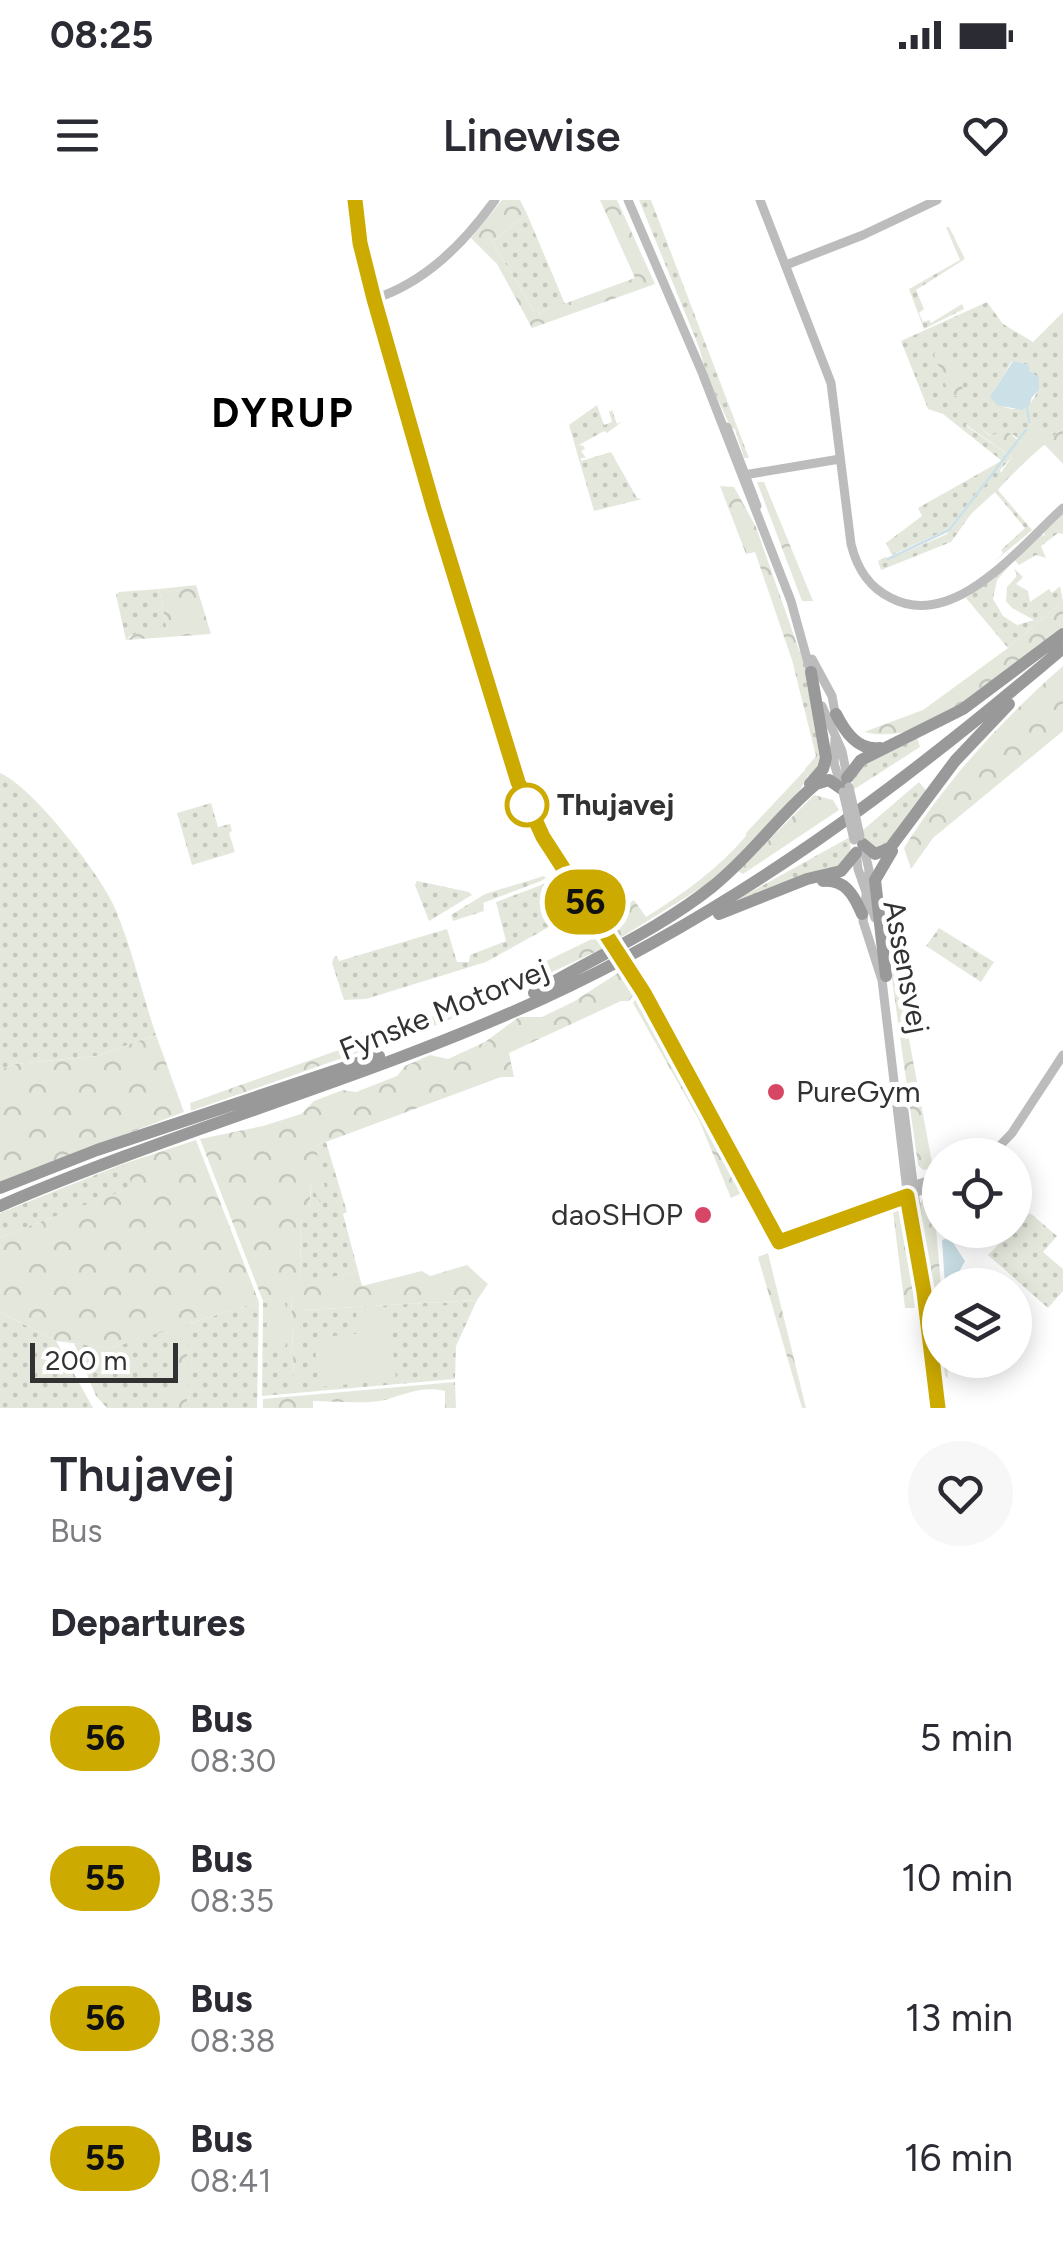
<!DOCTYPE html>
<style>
body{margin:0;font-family:Figtree,sans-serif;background:#f7f7f7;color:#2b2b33;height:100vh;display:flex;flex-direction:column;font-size:38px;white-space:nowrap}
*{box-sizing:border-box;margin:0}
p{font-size:32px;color:#7c7c81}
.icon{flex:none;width:55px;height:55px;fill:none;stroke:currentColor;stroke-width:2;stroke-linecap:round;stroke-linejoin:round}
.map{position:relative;height:1208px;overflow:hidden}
.panel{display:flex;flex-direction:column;background:#fff;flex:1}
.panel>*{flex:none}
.badge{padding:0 20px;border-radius:32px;font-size:35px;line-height:65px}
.buttons{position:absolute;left:922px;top:938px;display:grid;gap:20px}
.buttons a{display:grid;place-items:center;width:110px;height:110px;border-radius:50%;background:#fff;box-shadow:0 5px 25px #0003;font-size:50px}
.scale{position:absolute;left:30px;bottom:25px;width:148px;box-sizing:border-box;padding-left:10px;border:5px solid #323232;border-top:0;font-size:28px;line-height:35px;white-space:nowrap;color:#323232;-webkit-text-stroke:8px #fff;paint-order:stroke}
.map>.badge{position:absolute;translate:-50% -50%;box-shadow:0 0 0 5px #fff}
h2{padding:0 50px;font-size:38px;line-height:90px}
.round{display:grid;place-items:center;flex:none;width:105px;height:105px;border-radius:52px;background:#f7f7f7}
.head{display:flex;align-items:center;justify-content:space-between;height:170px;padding:0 50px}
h1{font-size:48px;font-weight:600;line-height:75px}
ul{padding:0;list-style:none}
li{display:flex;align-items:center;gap:30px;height:140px;padding:0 50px}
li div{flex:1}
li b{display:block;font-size:38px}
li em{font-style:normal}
li .badge{min-width:110px;font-weight:700;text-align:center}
.status{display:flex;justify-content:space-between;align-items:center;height:70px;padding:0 50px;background:#fff;direction:ltr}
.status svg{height:28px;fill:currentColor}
header{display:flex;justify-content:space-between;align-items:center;height:130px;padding:0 50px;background:#fff;font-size:45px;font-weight:600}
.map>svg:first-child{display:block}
</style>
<div class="status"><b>08:25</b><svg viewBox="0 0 49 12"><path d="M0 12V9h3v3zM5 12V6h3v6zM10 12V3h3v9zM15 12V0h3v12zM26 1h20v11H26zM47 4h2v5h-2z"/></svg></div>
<header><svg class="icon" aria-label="menu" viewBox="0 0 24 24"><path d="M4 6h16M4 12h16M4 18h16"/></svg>Linewise<svg class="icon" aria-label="heart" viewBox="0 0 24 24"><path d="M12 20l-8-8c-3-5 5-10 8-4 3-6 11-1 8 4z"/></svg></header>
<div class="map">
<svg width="1063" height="1208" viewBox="0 0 1063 1208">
<defs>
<pattern id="green-dots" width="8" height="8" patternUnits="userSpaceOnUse" patternTransform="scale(2.5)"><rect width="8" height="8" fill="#e4e8dc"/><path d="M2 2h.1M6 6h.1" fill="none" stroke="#c4c7bd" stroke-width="1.8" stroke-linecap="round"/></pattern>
<pattern id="forest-crowns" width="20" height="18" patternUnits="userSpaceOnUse" patternTransform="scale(2.5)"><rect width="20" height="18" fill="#e4e8dc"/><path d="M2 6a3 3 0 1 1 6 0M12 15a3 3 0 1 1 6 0" fill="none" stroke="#c4c7bd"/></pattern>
</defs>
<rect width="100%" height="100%" fill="#fff"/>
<path fill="url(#green-dots)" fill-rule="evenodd" d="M 639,0 L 651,0 L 749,258 L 744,258 L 735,229 L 731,228 L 707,176 L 699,147 Z
M 527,14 L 565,104 L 536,114 L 492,42 Z
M 946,27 L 949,27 L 965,59 L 916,90 L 924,109 L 919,113 L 923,122 L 929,120 L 931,123 L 962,104 L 964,109 L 924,129 L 909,89 L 960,60 Z
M 987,102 L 1003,124 L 1033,142 L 1063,112 L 1063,228 L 1014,271 L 998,290 L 1032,330 L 995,361 L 1003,353 L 1001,350 L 1025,328 L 995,292 L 971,314 L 951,342 L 881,370 L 878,361 L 885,357 L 890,359 L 947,334 L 1002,261 L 943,214 L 928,209 L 901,141 ZM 1012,161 L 1029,165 L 1029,171 L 1039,179 C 1039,208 1012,220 991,197 ZM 970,219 L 991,236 L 1014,235 L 1022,243 L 1017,266 L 1003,280 L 1000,270 L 1012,257 L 966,226 Z
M 597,205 L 604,225 L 612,222 L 609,212 L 612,210 L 617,224 L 623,221 L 607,233 L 604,231 L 579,245 L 583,246 L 585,249 L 581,251 L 586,258 L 581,258 L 581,261 L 611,252 L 637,298 L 642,299 L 594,311 L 569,225 Z
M 1001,261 L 948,329 L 892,355 L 886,343 L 922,316 L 918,308 Z
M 1063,312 L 1063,334 L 1058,333 L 1041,346 L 1046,358 L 1036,355 L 1019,365 L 1013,358 L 1039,333 L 1044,336 L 1045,331 Z
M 1011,364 L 997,380 L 993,399 L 1003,416 L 1017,425 L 1034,420 L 1012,408 L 1006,401 L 1007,387 L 1017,376 L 1014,368 L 1023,377 L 1016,384 L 1028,391 L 1030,402 L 1049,389 L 1052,393 L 1060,386 L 1063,401 L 1008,448 L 966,398 Z
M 159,389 L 167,430 L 130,436 L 126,440 L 116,395 L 119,392 Z
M 801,449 L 824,555 L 811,581 L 805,569 L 816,556 L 792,460 Z
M 917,537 L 920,547 L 853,590 C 846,560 894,548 917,537 Z
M 0,573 C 33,587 101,675 115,708 C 132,749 142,793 156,835 L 96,856 L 15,864 L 0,870 Z
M 919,582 L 928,593 L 898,635 L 879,650 L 865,641 L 863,630 Z
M 211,603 L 218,627 L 230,624 L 232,631 L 229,633 L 235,652 L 192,665 L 177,613 Z
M 850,637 L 851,653 L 844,664 L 729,704 Z
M 560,675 L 582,704 L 576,712 L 486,762 L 366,799 L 344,800 L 332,763 L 334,757 L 337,756 L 339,761 L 447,729 L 457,762 L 469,762 L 470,755 L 506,741 L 496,702 L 560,678 Z
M 544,676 L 546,678 L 541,681 L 483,703 L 484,711 L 453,721 L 451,715 L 485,694 Z
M 417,681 L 469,692 L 472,695 L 429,721 L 415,685 Z
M 939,728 L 994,762 L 981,782 L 926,746 Z
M 326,942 L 347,1012 L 343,1014 L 358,1071 L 301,1085 L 300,1014 L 309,1010 L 315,946 Z
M 123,964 L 134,987 L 0,1037 L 0,1013 Z
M 1030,1013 L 1057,1036 L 1043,1052 L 1063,1069 L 1063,1091 L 1048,1108 L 988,1055 Z
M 291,1093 L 294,1184 L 302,1190 L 303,1110 L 477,1100 L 456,1146 L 455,1179 L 262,1196 L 263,1101 Z
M 259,1102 L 257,1208 L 187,1208 L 187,1124 Z
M 0,1112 L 56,1141 L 93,1208 L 0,1208 Z
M 171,1128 L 171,1208 L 107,1208 L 96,1196 L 74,1143 L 111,1148 Z"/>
<path fill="url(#forest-crowns)" d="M 502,0 L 520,0 L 527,14 L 492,42 L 536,114 L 635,78 L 600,0 L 617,0 L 655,84 L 532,128 L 497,64 L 471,38 Z
M 940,150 L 958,175 L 965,195 L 950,197 L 934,154 Z
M 970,218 L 990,236 L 1005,230 L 1022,243 L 1034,231 L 1049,240 L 1063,228 L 1063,264 L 1044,244 L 995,291 L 991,286 L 1012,257 L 966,225 Z
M 757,282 L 764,282 L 813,401 L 802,401 Z
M 720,286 L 734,287 L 756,327 L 799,450 L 798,456 L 792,460 L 755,352 L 746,354 Z
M 196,385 L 211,434 L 126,440 L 138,432 L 167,430 L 159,389 Z
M 1063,401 L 1063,427 C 1013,466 932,549 864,532 L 923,510 L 1008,448 Z
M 1063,466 L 1063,531 L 933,638 L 911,669 L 904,648 C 948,578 1001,521 1063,466 Z
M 806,569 L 808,576 L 797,595 L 712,681 L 617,740 L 603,720 L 634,700 L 646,717 C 683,694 718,669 746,636 L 746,633 Z
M 814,595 L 833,600 L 839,610 L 743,674 L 738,671 Z
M 600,735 L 606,747 L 442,823 L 191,911 L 190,903 L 431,817 Z
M 897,768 L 914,815 L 909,839 L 933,968 L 923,970 L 918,965 L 891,772 Z
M 621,771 L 637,790 L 629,801 L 621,801 L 509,853 L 514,877 L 501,877 L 315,946 L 328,1000 L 320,1002 L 311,985 L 309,1011 L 300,1014 L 301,1084 L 358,1071 L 362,1086 L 422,1071 L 430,1076 L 467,1065 L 488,1084 L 477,1100 L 303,1110 L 303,1191 L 294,1184 L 291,1094 L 263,1101 L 200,939 L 263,926 L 301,914 L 314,901 L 343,890 L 356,892 L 397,876 L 405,866 L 430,855 L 448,859 L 485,842 L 519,817 L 542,817 L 573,802 Z
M 639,794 L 647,805 L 744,992 L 731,998 L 699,920 L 633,803 Z
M 156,835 L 184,912 L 0,982 L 0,870 L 15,864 L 96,856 Z
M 196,940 L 259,1102 L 187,1124 L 187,1208 L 171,1208 L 171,1129 L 111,1148 L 56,1141 L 0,1112 L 0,1037 L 133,987 L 123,964 Z
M 940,988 L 940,1004 L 934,1006 L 941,1085 L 940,1160 L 947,1160 L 948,1178 L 938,1171 L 920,1004 L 925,993 Z
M 900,1003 L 906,1014 L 905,1035 L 913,1055 L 920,1108 L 905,1108 L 892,1004 Z
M 768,1053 L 806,1208 L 802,1208 L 758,1057 Z
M 455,1182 L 456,1208 L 445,1208 L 445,1191 C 424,1186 408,1193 388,1199 C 370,1205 333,1201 313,1201 L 313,1208 L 263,1208 L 263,1199 Z"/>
<path fill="#e4e8dc" d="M 277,1099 L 284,1101 C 289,1114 290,1137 284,1149 L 275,1150 L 266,1139 L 268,1110 Z
M 451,1105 L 451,1108 L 391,1111 L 392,1127 L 357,1129 L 356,1110 Z
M 391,1130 L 396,1180 L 319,1187 L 314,1138 Z"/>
<path fill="#cbe0e7" d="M 1013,161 L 1029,165 L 1029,171 L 1039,177 L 1039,190 L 1032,197 L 1029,206 L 1022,210 L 997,205 L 990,197 Z
M 945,1039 L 951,1040 L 965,1061 L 952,1085 L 945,1085 L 942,1040 Z"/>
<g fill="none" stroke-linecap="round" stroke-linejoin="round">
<path stroke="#cbe0e7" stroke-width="2.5" d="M 1027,208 L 1029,222
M 888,359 L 949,330 L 1026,230"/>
<path stroke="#bcbcbc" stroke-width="9" d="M 355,0 L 360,43 L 374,99 C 426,82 464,43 495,0
M 628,0 L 704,177
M 760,0 L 831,183 L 851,344 C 857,368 868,387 891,398 C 954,431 1020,347 1063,308
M 786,65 L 863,35 L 937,0
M 703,175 L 791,401 L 812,477
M 727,227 L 757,306
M 744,275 L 840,259
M 812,459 L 832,496 L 836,518
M 822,506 L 842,551 L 847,576
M 835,538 L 834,563 L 841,586
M 863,644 L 869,670 L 863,721 L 882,780 L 912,1033 L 924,1092 L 938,1208
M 856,651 L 858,669 L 875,718
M 904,911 L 922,1054
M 991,955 L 1012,933 L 1063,855
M 909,987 L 940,977
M 914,993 L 940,983"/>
<path stroke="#999" stroke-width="12" d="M 836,514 C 845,532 858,551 880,548
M 847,578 L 861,560 L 963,509 L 1063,434
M 810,584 L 823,569 L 826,558 L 811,472
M 863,644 L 875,654 L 890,648 L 955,561 L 1009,504
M 823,681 C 845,679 854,695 862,714
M 719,714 L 807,679 L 841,671 L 856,653
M 886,776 L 875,680 L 892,651
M 534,793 C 593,758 658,730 712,687 C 751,656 779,615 816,584 L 829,580 L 842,589
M 0,988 L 97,950 L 379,856
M 0,1006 C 178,929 367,879 544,798 C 739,708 901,586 1063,448"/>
<path stroke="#bcbcbc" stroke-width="9" d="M 849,587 L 860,636
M 843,592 L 854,640"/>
</g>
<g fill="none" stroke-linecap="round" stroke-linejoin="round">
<defs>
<path id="line" d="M 355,0 L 360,43 L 374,99 L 434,309 L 518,582 L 543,637 L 644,793 L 779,1042 L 907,996 L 924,1092 L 938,1208"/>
</defs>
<use href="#line" stroke="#fff" stroke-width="22"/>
<use href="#line" stroke="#ca0" stroke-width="15"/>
</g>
<circle fill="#fff" stroke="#ca0" stroke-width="5" cx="527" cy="605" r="20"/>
<g fill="#d74765" stroke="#fff" stroke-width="4">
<circle cx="776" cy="892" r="10"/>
<circle cx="703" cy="1015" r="10"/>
</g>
<g text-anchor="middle" stroke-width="10" stroke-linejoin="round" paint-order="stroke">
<g font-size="30" font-weight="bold" fill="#323232" stroke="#fff" text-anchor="start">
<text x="557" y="615">Thujavej</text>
</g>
<g font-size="30" fill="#323232" stroke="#fff">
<text transform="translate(906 767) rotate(79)" y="10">Assensvej</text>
<text transform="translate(444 810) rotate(-22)" y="10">Fynske Motorvej</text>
</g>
<g font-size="30" fill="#323232" stroke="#fff" text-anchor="start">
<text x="796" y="902">PureGym</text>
<text x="683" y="1025" text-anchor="end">daoSHOP</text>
</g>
<g font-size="40" font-weight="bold" letter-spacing="2.5" fill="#000" stroke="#fff">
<text x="283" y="227">DYRUP</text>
</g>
</g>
</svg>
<div class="buttons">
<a><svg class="icon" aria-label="locate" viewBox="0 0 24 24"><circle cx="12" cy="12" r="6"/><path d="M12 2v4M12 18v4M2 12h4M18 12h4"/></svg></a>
<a><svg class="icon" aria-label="layers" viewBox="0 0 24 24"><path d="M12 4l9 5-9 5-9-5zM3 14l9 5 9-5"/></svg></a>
</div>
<div class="scale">200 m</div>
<b class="badge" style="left:585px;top:702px;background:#ca0;color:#111">56</b>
</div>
<section class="panel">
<div class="head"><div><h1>Thujavej</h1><p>Bus</p></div><a class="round"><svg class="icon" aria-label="heart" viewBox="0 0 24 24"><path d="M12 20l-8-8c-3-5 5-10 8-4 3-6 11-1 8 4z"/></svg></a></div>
<h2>Departures</h2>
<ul>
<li><span class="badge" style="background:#ca0;color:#111">56</span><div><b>Bus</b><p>08:30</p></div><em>5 min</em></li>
<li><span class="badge" style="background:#ca0;color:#111">55</span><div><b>Bus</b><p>08:35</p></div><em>10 min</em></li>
<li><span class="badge" style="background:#ca0;color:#111">56</span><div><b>Bus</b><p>08:38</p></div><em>13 min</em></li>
<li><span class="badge" style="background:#ca0;color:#111">55</span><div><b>Bus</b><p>08:41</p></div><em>16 min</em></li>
</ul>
</section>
